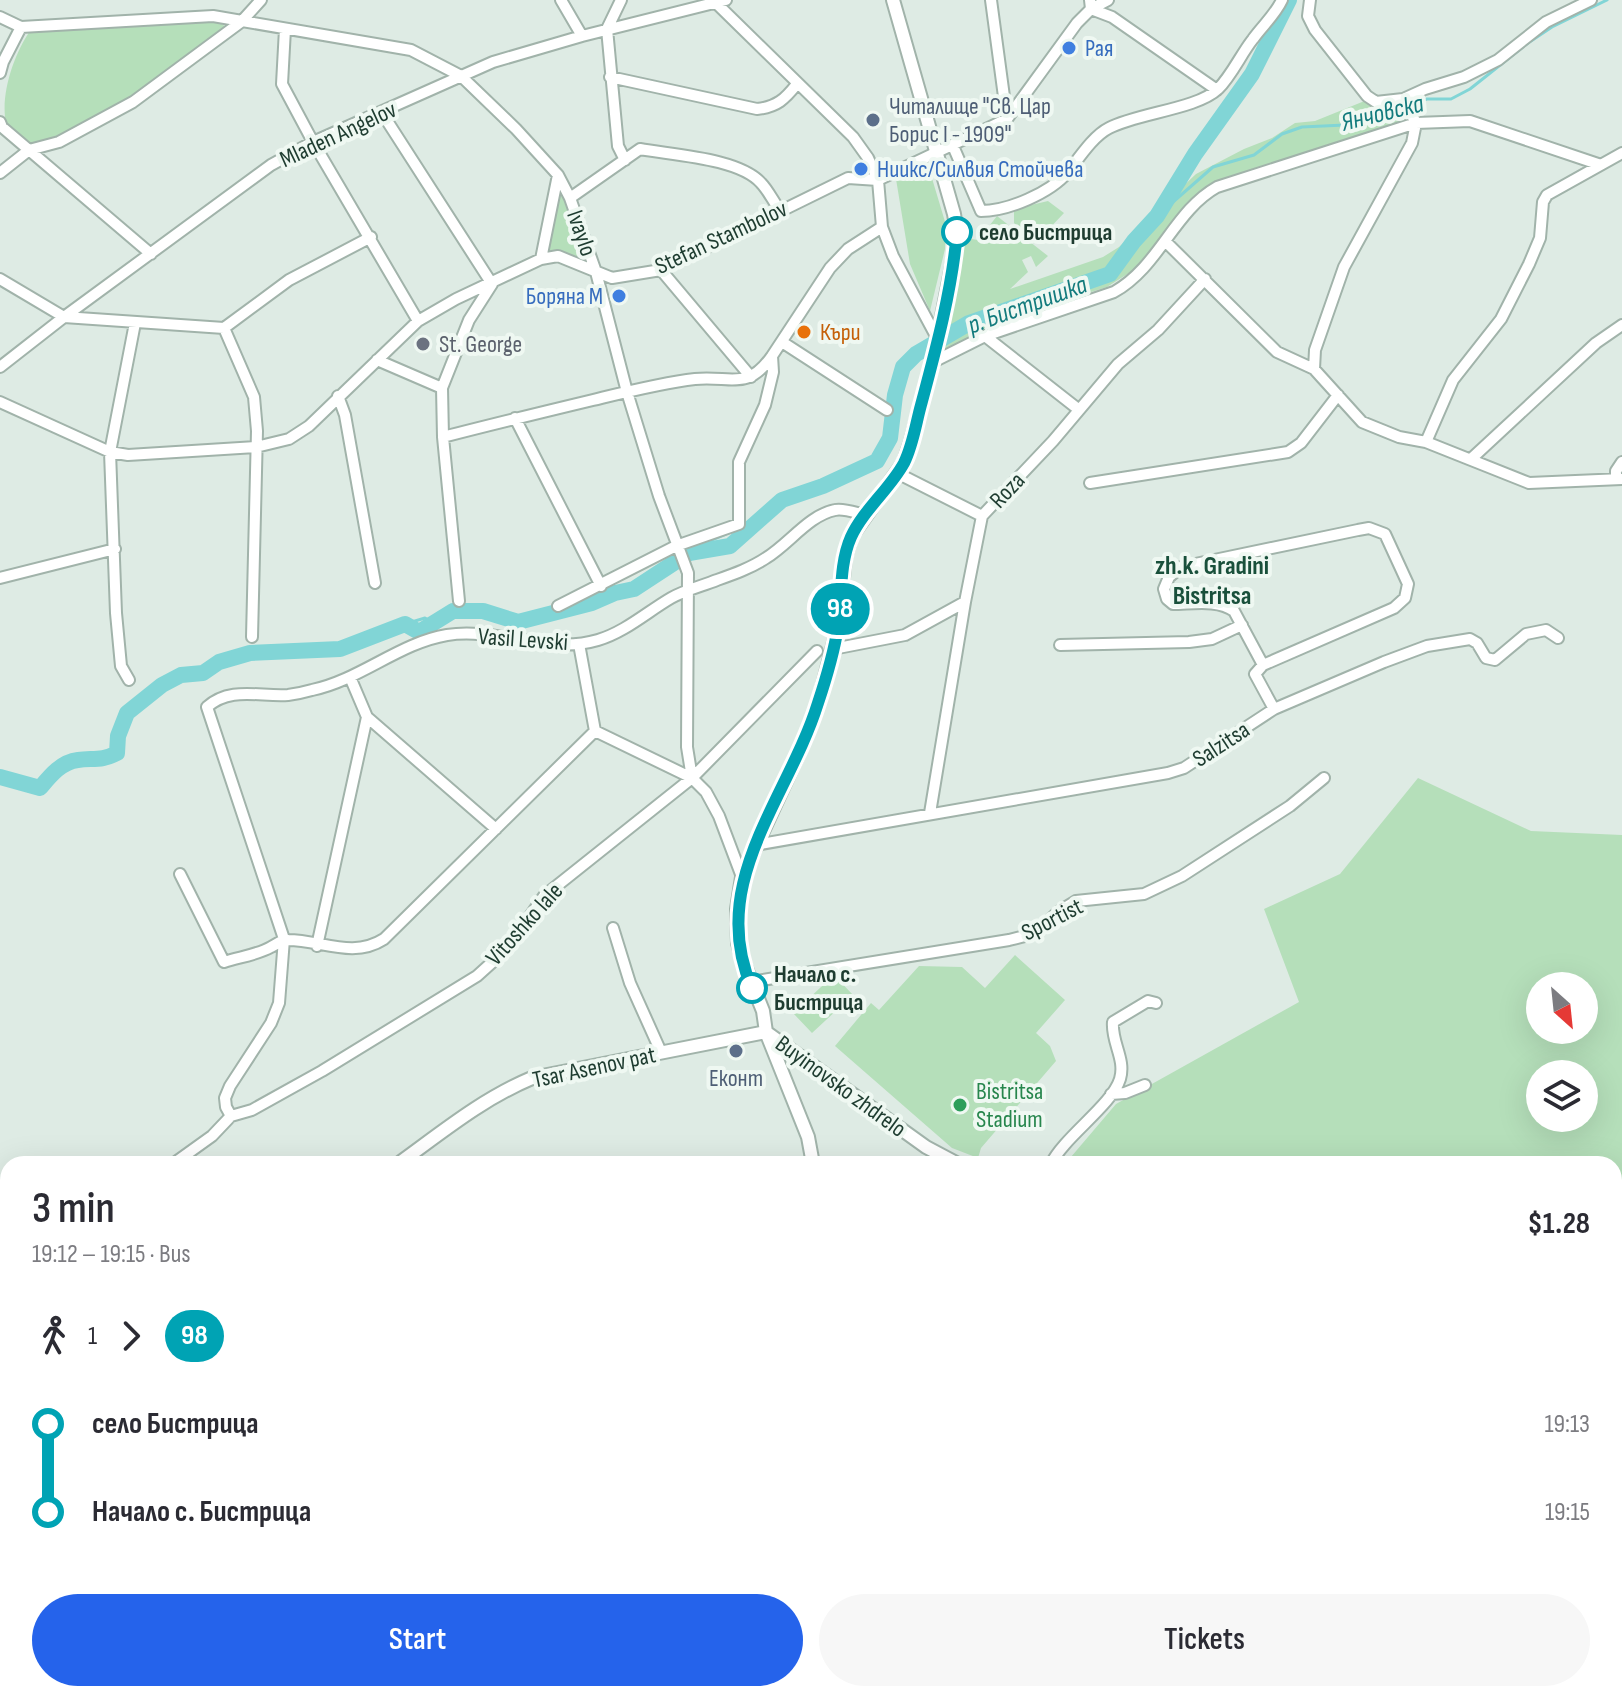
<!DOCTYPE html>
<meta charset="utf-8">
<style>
body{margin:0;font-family:"Sofia Sans Condensed",sans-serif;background:#f7f7f7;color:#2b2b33;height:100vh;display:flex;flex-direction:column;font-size:30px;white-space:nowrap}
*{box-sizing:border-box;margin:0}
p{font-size:26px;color:#7c7c81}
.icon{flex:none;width:44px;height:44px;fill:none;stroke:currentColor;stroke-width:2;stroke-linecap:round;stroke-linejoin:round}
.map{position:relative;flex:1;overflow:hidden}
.sheet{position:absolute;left:0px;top:1156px;width:1622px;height:546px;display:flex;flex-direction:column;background:#fff;border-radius:24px 24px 0 0;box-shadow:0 8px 32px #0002}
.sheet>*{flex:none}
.badge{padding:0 16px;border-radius:26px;font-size:28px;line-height:52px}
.needle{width:52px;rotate:153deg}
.fabs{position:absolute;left:1526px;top:972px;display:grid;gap:16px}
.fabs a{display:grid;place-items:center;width:72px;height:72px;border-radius:50%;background:#fff;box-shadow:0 8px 32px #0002;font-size:40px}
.map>.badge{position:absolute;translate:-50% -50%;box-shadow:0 0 0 4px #fff}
.legs{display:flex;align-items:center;gap:12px;height:88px;padding:0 32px;font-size:26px}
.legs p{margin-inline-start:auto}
.summary{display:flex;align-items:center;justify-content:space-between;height:136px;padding:0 32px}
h1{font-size:44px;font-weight:600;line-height:60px}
.cta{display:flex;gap:16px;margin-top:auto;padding:16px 32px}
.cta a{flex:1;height:92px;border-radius:48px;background:#2563eb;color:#fff;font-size:32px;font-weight:600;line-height:92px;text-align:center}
.cta a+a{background:#f7f7f7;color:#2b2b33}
ul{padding:0 32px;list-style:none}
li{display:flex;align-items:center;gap:28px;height:88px;font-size:30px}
li i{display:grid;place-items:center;width:12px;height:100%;margin:0 10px;background:currentColor}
li i::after{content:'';width:20px;height:20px;margin:-10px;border:6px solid;border-radius:50%;background:#fff}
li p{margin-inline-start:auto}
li:first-child i{background:linear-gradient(#0000 50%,currentColor 0)}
li:last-child i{background:linear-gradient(currentColor 50%,#0000 0)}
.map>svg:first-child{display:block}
</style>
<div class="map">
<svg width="1622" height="1701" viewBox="0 0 1622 1701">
<rect width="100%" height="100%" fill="#deebe4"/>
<path fill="#b5dfba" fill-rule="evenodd" d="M 218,21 L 226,27 C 166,71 103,128 30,144 C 22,138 11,131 6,123 C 0,95 14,54 30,31 Z
M 1367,100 L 1399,104 L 1409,122 L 1201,191 L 1140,266 L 1107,287 L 1006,319 L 939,354 L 964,238 L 978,240 L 997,216 L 1048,256 L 1036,267 L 1031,256 L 1022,260 L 1028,272 L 1010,289 L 1103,257 L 1119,247 L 1196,174 L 1244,149 L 1272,138 L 1295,123 L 1315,121 Z
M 928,165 L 946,225 L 945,249 L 930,311 L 910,264 L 896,179 Z
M 558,175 L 596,272 L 558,256 L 541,259 Z
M 1048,201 L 1064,213 L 1046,232 L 1028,236 L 1014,223 L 1014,209 Z
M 1418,778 L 1531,831 L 1622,835 L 1622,1344 L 1614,1346 L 1614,1164 L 1065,1164 L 1116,1104 L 1299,1002 L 1264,909 L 1340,874 ZM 1540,986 L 1584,986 L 1584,1030 L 1540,1030 ZM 1540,1074 L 1584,1074 L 1584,1118 L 1540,1118 Z
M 1015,955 L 1065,1000 L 1036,1033 L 1050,1046 L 1056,1061 L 981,1148 L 978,1158 L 952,1148 L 835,1046 L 871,1003 L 879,1010 L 919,966 L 962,967 L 985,988 Z
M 834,975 L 853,995 L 812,1033 L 793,1013 Z
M 8,1691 L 8,1694 L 608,1694 L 610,1701 L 0,1701 L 0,1696 Z
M 666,1694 L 1255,1694 L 1247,1701 L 663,1701 Z"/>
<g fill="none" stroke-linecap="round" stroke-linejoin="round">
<path stroke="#81d5d6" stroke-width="3" d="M 1157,216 L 1213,167 L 1254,155 L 1282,134 L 1302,127 L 1345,125 L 1427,99 L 1451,99 L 1470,89 L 1528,43 L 1552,27 L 1607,0
M 689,553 L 714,539 L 757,521
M 405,624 L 425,618 L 435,624
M 383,1694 L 384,1701"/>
<path stroke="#81d5d6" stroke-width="16" d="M 0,777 L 40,788 C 50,776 61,762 78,760 C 93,758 102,761 117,753 L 118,736 L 127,713 L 162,685 L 181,675 L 203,673 L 219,662 L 250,653 L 340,649 L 405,624 L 419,632 L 453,611 L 483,611 L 518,622 L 592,603 L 615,593 L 634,589 L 689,553 L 730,546 L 782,500 L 823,486 L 877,461 L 890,438 L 895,395 L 903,367 L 916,354 L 969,323 L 1110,274 L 1134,241 L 1157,216 L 1195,154 L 1252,74 L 1289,0"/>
<defs>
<path id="minor" d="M 561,0 L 582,36
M 621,0 L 607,29 L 618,146 L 625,160
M 991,0 L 1007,119
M 1090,0 L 1091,9 L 1112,17 L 1217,90
M 1310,0 L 1308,16 L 1315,30 L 1367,96 L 1376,102 L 1403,99 L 1416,123 L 1412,143 L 1344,267 L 1315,350 L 1314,369
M 716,3 L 853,137 L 868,158 L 878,180 L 882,227 L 893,256 L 937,338
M 0,17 L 21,27 L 213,16 L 411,50 L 461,76 L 516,129 L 558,175 L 570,198 L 596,272 L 627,392 L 659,496 L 688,573 L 687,747 L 692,778 L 706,792 L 719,816 L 742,877
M 285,29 L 282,84 L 313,142 L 418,321
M 0,73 L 3,62 L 21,27
M 610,77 L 757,109 C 777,107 785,99 797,84
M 1403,99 L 1425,89 L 1464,77 L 1498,60 L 1546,22 L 1591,0
M 382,113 L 492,284 L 469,320 L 442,388 L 443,437 L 459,601
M 0,122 L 2,127 L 151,254
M 953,146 L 981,211 C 1008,211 1050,193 1068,172 C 1079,158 1093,136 1109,128 C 1138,113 1197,109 1218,89 C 1232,75 1241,54 1253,39 C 1263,25 1275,15 1282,0
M 0,173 L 29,150 L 59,142 L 133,102 L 241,22 L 261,0
M 570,198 L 640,149 C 672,155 739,158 761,183 C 768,190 773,201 779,209
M 1166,242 L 1277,352 L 1314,369 L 1362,422 L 1399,437 L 1426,442 L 1529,483 L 1622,479
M 541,259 L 558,175
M 661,270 L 751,377
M 0,279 L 64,317 L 224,328 L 289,280 L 371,237
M 224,328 L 254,397 L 257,431 L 252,637
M 985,336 L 1078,409
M 782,342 L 887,410
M 377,360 L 442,388
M 933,362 L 985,336 L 1114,292 C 1159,267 1174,211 1217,187 L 1416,123 L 1470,121 L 1598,164
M 0,367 L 64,317 L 271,165 L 313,142 L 493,62 L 582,36 L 726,0
M 338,396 L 345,415 L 375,583
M 0,402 L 110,452 L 128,455 L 256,447 L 289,439 L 309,426 L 418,321 L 456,299 L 541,259 L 558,256 L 612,278 L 661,270 L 848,178 L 878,180 L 1007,119 L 1077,23 L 1091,9 L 1108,0
M 515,418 L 601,586
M 443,437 C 493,424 543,412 593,400 C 626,392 661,383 695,379 C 730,375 747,392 772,356
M 1426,442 L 1453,380 L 1501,319 L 1529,264 L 1540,238 L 1543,202 L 1547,195 L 1622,153
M 1471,459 L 1596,343 L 1622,325
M 897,473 L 982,516
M 1616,479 L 1616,471 L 1622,462
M 1090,483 L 1288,452 L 1301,443 L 1338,395
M 0,578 L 115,549
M 558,606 L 676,546 L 739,524 L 739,462 L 765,405 L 773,372 L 772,356 L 830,268 L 848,249 L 882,227
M 579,644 L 595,731
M 1060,645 L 1189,642 L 1212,639 L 1242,625
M 833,649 L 905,635 L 965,602
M 1263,665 L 1234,611 C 1218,599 1192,604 1173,604 L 1167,599 L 1164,589 L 1169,577 L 1181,567 L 1358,530 L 1369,528 L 1385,534 L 1408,584 L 1405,598 L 1394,608 L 1263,665 L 1255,674 L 1274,709
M 350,677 L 367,717 L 496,829
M 129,680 L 121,666 L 116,613 L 110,452 L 135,323
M 595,731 L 692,778
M 930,813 L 965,602 L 982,516 L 1053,441 L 1118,364 L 1158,330 L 1205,279
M 755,845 L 1168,773 L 1184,768 L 1274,709 L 1384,662 L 1427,646 L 1470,639 L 1477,643 L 1486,658 L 1495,660 L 1526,634 L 1546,630 L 1558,638
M 180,874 L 224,962 C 239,957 257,955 271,947 C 277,944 282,939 288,940 C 321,940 353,959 384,939 L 595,731
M 613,928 L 630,983 L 661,1052
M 317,946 L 367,717
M 750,982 L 1009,940 L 1025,936 L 1042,927 L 1058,912 L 1076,901 L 1144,894 L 1182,876 L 1290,806 L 1324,778
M 1111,1094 L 1125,1093 L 1145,1085
M 231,1116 L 226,1107 L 225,1098 L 230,1086 L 271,1023 L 279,1003 L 284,939 L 207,707 C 230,686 260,697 288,695 C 296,694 305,692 312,690 C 360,680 399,643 447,635 C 497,627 548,655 598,640 C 625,632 647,612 671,598 C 685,590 702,586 717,580 C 734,574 751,568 766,558 C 789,544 809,515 835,510 C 844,508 856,513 865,515
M 231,1116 L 252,1110 L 322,1071 L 477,976 L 508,948 L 544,896 L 692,778 L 817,651
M 173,1164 L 212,1136 L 231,1116
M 1051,1164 C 1064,1137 1112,1105 1120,1079 C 1126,1059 1111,1042 1113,1022 L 1148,1001 L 1156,1003
M 0,1615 L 8,1612
M 0,1686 L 8,1680
M 1564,1701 L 1565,1694"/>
<path id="tertiary" d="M 766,1032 L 926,1147 L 958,1164
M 398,1164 C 441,1133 482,1099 532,1078 L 766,1032
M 813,1164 L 808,1137 L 766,1032 L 763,1011 L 743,961 L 738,943 L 737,909 L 742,877 L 798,755 L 818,704 L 838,627 L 845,558 L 851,537 L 904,462 L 911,441 L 933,362 L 955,251 L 957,232 L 954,214 L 893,0
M 0,1429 L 8,1429
M 1614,1455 L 1622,1463
M 1158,1694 L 1160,1701"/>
</defs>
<use href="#minor" stroke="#a1b3aa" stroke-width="14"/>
<use href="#tertiary" stroke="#a1b3aa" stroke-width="16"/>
<use href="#minor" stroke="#fff" stroke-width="10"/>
<use href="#tertiary" stroke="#fff" stroke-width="12"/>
</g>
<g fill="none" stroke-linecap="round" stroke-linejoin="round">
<defs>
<path id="line-1" d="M 752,988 C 706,883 788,799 818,703 C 826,679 834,652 838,627 C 842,598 839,564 851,537 C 864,509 890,489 904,463 C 913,445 916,423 921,405 C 936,349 952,290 957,232"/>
</defs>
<use href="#line-1" stroke="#fff" stroke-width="18"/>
<use href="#line-1" stroke="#00a3b4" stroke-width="12"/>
</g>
<g fill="#3f7fe0" stroke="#eff8f2" stroke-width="3">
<circle cx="1069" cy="48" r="8"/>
<circle cx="861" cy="169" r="8"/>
<circle cx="619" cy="296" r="8"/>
</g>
<g fill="#5c6f8a" stroke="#eff8f2" stroke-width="3">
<circle cx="873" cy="120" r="8"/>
<circle cx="736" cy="1051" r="8"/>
</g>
<g fill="#fff" stroke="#00a3b4" stroke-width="4">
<circle cx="957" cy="232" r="14"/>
<circle cx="752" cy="988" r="14"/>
</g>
<circle fill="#e8710a" stroke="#eff8f2" stroke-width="3" cx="804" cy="332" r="8"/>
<circle fill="#6b7280" stroke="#eff8f2" stroke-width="3" cx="423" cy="344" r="8"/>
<circle fill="#2e9e5b" stroke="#eff8f2" stroke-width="3" cx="960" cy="1105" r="8"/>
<g text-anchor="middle" stroke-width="8" stroke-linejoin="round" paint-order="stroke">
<g font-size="24" fill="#366cbe" stroke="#eff8f2" text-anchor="start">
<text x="1085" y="56">Рая</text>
<text x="877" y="177">Ниикс/Силвия Стойчева</text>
<text x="603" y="304" text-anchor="end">Боряна М</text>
</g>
<g font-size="24" fill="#4e5e75" stroke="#eff8f2" text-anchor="start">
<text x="889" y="114">Читалище "Св. Цар<tspan x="889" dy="28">Борис I - 1909"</tspan></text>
<text x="736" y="1086" text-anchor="middle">Еконт</text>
</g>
<g font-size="24" fill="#1e3c30" stroke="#eff8f2">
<text transform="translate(338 134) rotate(-25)" y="8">Mladen Angelov</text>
<text transform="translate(582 233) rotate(71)" y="8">Ivaylo</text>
<text transform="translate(721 237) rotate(-25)" y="8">Stefan Stambolov</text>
<text transform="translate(1007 490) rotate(-47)" y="8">Roza</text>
<text transform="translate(523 639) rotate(4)" y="8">Vasil Levski</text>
<text transform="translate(1221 744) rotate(-33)" y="8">Salzitsa</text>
<text transform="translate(1052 919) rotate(-27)" y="8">Sportist</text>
<text transform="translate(524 924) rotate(-48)" y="8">Vitoshko lale</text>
<text transform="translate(594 1067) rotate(-12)" y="8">Tsar Asenov pat</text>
<text transform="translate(841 1086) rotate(36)" y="8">Buyinovsko zhdrelo</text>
</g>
<g font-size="24" font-weight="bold" fill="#1e3c30" stroke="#eff8f2" text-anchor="start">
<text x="979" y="240">село Бистрица</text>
<text x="774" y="982">Начало с.<tspan x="774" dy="28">Бистрица</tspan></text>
</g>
<g font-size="24" fill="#c56008" stroke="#eff8f2" text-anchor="start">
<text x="820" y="340">Къри</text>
</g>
<g font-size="24" fill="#5b616d" stroke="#eff8f2" text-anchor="start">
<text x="439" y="352">St. George</text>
</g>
<g font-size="24" fill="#27864d" stroke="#eff8f2" text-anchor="start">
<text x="976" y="1099">Bistritsa<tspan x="976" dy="28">Stadium</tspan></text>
</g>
<g font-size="26" font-style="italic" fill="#137b7d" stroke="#eff8f2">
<text transform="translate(1382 112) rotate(-14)" y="9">Янчовска</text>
<text transform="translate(1027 304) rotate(-20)" y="9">р. Бистришка</text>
</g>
<g font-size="26" font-weight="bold" fill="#19503b" stroke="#eff8f2">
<text x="1212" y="574">zh.k. Gradini<tspan x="1212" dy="30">Bistritsa</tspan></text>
</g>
</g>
</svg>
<div class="fabs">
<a><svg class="needle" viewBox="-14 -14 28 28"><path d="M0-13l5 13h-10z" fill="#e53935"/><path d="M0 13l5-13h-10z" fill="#7c7c81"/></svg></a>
<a><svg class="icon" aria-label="layers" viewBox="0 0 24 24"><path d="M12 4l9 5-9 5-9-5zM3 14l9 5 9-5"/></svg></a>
</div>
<b class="badge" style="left:840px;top:609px;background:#00a3b4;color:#fff">98</b>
<section class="sheet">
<div class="summary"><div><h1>3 min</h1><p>19:12 – 19:15 · Bus</p></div><b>$1.28</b></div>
<div class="legs"><svg class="icon" aria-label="walk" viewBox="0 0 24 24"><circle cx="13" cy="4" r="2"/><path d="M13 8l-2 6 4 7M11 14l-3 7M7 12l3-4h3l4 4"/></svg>1<svg class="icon" aria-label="forward" viewBox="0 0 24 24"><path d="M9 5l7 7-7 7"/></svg><b class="badge" style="background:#00a3b4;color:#fff">98</b></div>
<ul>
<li><i style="color:#00a3b4"></i><b>село Бистрица</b><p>19:13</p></li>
<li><i style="color:#00a3b4"></i><b>Начало с. Бистрица</b><p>19:15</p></li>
</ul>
<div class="cta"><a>Start</a><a>Tickets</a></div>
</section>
</div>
